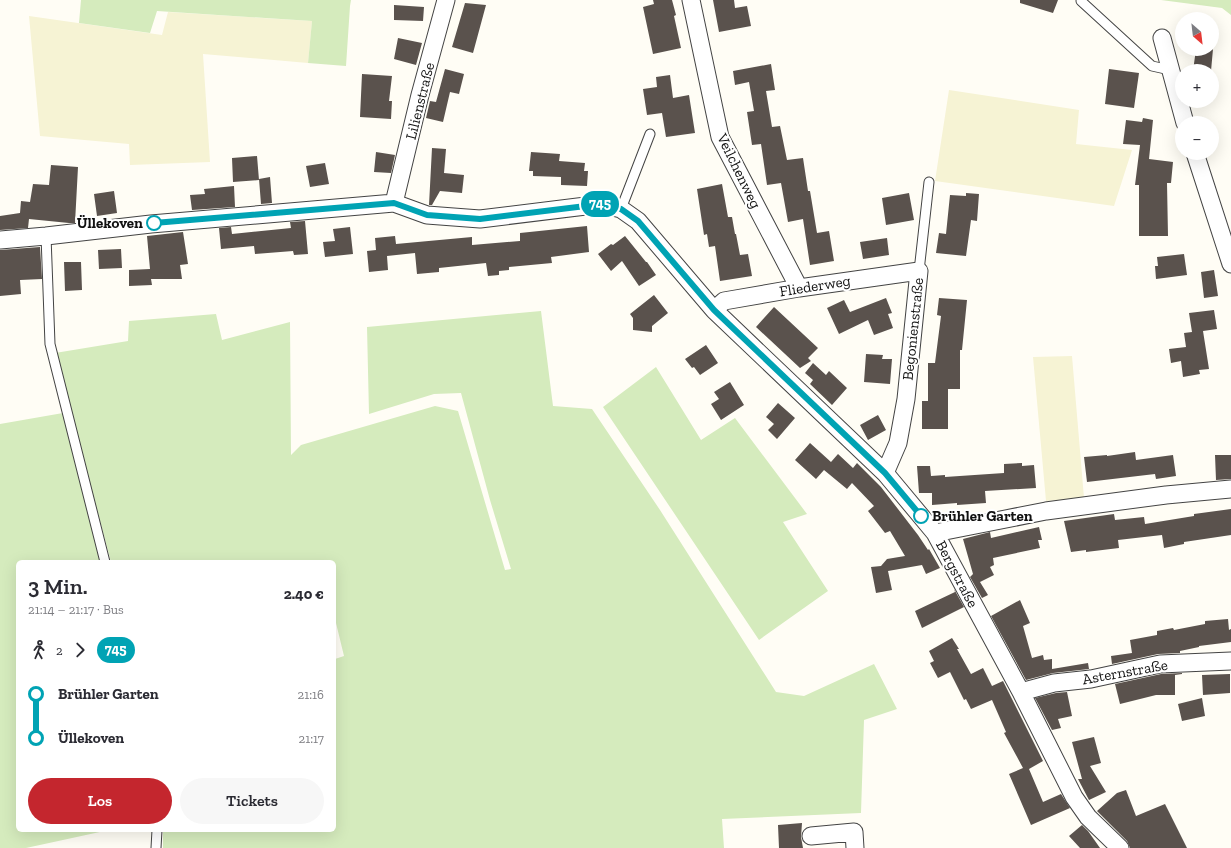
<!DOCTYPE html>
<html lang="de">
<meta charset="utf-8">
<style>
body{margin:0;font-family:"Zilla Slab",serif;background:#f7f7f7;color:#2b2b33;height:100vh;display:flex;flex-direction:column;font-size:15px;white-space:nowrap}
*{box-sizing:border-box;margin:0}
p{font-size:13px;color:#7c7c81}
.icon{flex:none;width:22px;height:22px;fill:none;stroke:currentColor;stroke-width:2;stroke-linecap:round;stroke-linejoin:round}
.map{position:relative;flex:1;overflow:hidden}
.panel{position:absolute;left:16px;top:560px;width:320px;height:272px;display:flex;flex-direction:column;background:#fff;border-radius:6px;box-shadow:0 4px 16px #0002}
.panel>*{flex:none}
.badge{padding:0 8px;border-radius:13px;font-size:14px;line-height:26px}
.needle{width:26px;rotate:152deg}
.buttons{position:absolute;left:1175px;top:12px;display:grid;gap:8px}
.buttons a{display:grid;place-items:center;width:44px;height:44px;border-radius:50%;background:#fff;box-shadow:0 4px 16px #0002;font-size:20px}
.map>.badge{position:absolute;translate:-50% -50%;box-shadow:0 0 0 2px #fff}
.legs{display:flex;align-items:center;gap:6px;height:44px;padding:0 12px;font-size:13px}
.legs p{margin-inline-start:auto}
.head{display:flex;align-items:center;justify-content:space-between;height:68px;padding:0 12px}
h1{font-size:22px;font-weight:600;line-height:30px}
.button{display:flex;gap:8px;margin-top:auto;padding:8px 12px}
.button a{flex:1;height:46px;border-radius:24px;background:#c4262e;color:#fff;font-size:16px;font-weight:600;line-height:46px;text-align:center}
.button a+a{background:#f7f7f7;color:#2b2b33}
ul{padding:0 12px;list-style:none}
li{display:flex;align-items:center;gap:14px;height:44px;font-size:15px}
li i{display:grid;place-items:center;width:6px;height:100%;margin:0 5px;background:currentColor}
li i::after{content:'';width:10px;height:10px;margin:-5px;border:3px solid;border-radius:50%;background:#fff}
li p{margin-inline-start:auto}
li:first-child i{background:linear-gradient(#0000 50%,currentColor 0)}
li:last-child i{background:linear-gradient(currentColor 50%,#0000 0)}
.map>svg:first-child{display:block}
</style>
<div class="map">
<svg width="1231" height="848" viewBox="0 0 1231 848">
<rect width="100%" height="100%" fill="#fffdf5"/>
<path fill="#f6f3d4" d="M 168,12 L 312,21 L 308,63 L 203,54 L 210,162 L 130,165 L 129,144 L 40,136 L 29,16 L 162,35 Z
M 949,90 L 1079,110 L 1076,144 L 1132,150 L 1114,206 L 935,181 Z
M 1072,356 L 1084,498 L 1046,501 L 1033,357 Z"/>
<path fill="#d5ebbd" d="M 81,0 L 351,0 L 350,6 L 346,66 L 308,63 L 312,21 L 157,11 L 150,33 L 79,23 Z
M 1161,0 L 1231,0 L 1231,15 L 1222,8 Z
M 541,311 L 553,406 L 592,409 L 660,510 L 776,692 L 804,696 L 874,664 L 897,709 L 864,720 L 861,813 L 722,819 L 724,848 L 163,848 L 163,830 L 334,830 L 334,656 L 335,659 L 344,656 L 336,623 L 334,623 L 334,562 L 111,562 L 95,502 L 88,499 L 103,562 L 18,562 L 18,830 L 109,830 L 26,848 L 0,848 L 0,424 L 63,413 L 55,353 L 128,341 L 129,321 L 216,314 L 222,340 L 290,322 L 291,455 L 301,445 L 435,406 L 458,411 L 505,570 L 511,569 L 490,500 L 461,393 L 434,394 L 369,414 L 367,327 Z
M 656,367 L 701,440 L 735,418 L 807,514 L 783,522 L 828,591 L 759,640 L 603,407 Z"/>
<path fill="#5a524d" d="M 653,0 L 672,0 L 676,15 L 674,16 L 681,48 L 653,54 L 643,7 L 654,4 Z
M 713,0 L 734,0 L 735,8 L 747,6 L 751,26 L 719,32 Z
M 1020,0 L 1058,0 L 1053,13 L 1020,3 Z
M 465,3 L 486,5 L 473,53 L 452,47 Z
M 394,5 L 424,7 L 423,21 L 394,20 Z
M 398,38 L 422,43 L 416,65 L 394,59 Z
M 1196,49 L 1213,49 L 1211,71 L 1193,71 Z
M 771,64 L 775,90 L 766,91 L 772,127 L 780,126 L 787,160 L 803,158 L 808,191 L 810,191 L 817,233 L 829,231 L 834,261 L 810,265 L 803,219 L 788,222 L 781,183 L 767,185 L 761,144 L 752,145 L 747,112 L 754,111 L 749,82 L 735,85 L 733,71 Z
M 445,69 L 464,74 L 459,94 L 450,92 L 443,122 L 426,118 L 430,101 L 436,102 Z
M 1109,69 L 1139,73 L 1134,108 L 1105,104 Z
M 362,74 L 392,76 L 389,101 L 392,101 L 391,119 L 360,117 Z
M 670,75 L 673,98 L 689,95 L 695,133 L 666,137 L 662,113 L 647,115 L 643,89 L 657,87 L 656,77 Z
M 1143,118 L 1153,120 L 1149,159 L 1173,162 L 1171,183 L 1167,183 L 1168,236 L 1139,236 L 1139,185 L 1135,185 L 1140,145 L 1123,144 L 1126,120 L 1142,122 Z
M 432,148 L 446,149 L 444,173 L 464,175 L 462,193 L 440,191 L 432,205 L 429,205 Z
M 376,152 L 395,155 L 391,173 L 374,172 Z
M 531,152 L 560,154 L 559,161 L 585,163 L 584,171 L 588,171 L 587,186 L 561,185 L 561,177 L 533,176 L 533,171 L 529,171 Z
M 257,156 L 259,180 L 233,182 L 232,158 Z
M 325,163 L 329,184 L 310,187 L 306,166 Z
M 51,165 L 78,167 L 75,223 L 69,223 L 29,219 L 28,228 L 0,230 L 0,216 L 20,213 L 21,201 L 30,202 L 33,184 L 49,185 Z
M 270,177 L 272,203 L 261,204 L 259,179 Z
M 722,184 L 728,217 L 732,217 L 735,234 L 736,234 L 740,255 L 748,254 L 752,276 L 720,281 L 715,246 L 709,247 L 707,234 L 704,235 L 697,189 Z
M 234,186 L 235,207 L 192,210 L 190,195 L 205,194 L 204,189 Z
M 114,191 L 117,213 L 97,216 L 94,194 Z
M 909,193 L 914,220 L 886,225 L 882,198 Z
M 966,193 L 979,194 L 977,221 L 971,220 L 966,256 L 936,253 L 939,233 L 946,234 L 950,195 L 966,196 Z
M 305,221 L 308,254 L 294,255 L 293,251 L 255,254 L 254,246 L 221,249 L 219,228 L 231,227 L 232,234 L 291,228 L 290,222 Z
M 587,226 L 589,252 L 551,257 L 552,263 L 509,267 L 509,270 L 499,271 L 499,275 L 488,276 L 486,263 L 439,268 L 439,272 L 417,274 L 415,253 L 387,256 L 388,270 L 369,272 L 367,251 L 376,250 L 375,238 L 395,236 L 396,244 L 472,237 L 472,245 L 520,241 L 520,233 Z
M 350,227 L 353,254 L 325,257 L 323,242 L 335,241 L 333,229 Z
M 183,232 L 188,264 L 180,265 L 182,279 L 151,279 L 152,285 L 129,286 L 129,270 L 150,269 L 147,236 Z
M 625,236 L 646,262 L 647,262 L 656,275 L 639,286 L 622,261 L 611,271 L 598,254 L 611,244 L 613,245 Z
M 887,238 L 889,255 L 863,259 L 860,242 Z
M 40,247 L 42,279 L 20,280 L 21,294 L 0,296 L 0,250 Z
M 121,249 L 122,268 L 99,269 L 98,250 Z
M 1184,254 L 1187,275 L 1156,279 L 1155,266 L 1158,266 L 1157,257 Z
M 64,262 L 81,262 L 82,290 L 65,291 Z
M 1214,270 L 1218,296 L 1204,298 L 1201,272 Z
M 654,295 L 668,313 L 652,326 L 652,332 L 633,330 L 633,318 L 630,314 Z
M 886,298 L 892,313 L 888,314 L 893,328 L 874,335 L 868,320 L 839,334 L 827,308 L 844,300 L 850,312 Z
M 939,298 L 967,300 L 962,350 L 960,350 L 960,389 L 948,389 L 948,429 L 922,429 L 922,401 L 928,401 L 928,363 L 935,363 L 941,316 L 937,315 Z
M 774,307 L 818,348 L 808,358 L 811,361 L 800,368 L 756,327 Z
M 1214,310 L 1217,329 L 1203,331 L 1209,369 L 1199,370 L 1200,374 L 1183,377 L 1181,361 L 1171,363 L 1169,349 L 1186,347 L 1184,333 L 1192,332 L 1189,313 Z
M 706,345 L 718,363 L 700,375 L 694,367 L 692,368 L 685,359 Z
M 866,354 L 883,355 L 882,359 L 892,359 L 890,384 L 864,382 Z
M 813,363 L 826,375 L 829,371 L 847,388 L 832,405 L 810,384 L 813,380 L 805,373 Z
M 730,382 L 744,405 L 721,420 L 711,404 L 719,399 L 714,392 Z
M 778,403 L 795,418 L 777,439 L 768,430 L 774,424 L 766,417 Z
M 878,415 L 886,430 L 868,440 L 860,425 Z
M 810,443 L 831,462 L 838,454 L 853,468 L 857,463 L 881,487 L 918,535 L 928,550 L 929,549 L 940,568 L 926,574 L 922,565 L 888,571 L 892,590 L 876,593 L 871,567 L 881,566 L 887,559 L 905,556 L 890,531 L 885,533 L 868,511 L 874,506 L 852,483 L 847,489 L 824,470 L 816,479 L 795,460 Z
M 1135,452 L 1136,460 L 1173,455 L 1176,476 L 1156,479 L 1155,474 L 1087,482 L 1084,457 L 1107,455 L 1107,456 Z
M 1215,455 L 1231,455 L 1231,479 L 1216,480 Z
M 1022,463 L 1022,466 L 1034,465 L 1036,488 L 985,491 L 986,503 L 957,505 L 957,503 L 932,505 L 932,493 L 919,493 L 917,466 L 930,466 L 931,476 L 945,475 L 945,477 L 1004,473 L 1004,464 Z
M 1231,509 L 1231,535 L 1184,542 L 1184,544 L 1164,548 L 1162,535 L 1118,540 L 1119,548 L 1086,552 L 1086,550 L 1071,552 L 1064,521 L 1114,514 L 1115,520 L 1144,517 L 1145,524 L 1194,516 L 1194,514 Z
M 1039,527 L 1042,540 L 1038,540 L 1040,548 L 993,558 L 994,565 L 990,567 L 994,575 L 980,582 L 988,595 L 982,598 L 970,577 L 973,574 L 963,539 L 990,532 L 991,538 Z
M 954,589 L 964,607 L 922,628 L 915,611 L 955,592 Z
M 1020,600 L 1030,623 L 1023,626 L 1032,658 L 1043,655 L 1044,660 L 1052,659 L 1052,669 L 1088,663 L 1089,669 L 1053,673 L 1026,680 L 991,616 Z
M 1228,619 L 1229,630 L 1231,629 L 1231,642 L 1199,646 L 1199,647 L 1180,651 L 1180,653 L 1158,654 L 1112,664 L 1111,656 L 1132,653 L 1130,640 L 1157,635 L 1157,631 L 1173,628 L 1174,630 L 1205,624 L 1205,621 Z
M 952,638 L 959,649 L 957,649 L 971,674 L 983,668 L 992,686 L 1003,681 L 1043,761 L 1029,769 L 1043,802 L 1061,794 L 1070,808 L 1031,825 L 1009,774 L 1023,768 L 1004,733 L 1006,732 L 992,700 L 971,709 L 966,699 L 964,700 L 950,672 L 938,678 L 930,663 L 934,661 L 929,651 Z
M 1182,673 L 1182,674 L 1175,675 L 1175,695 L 1156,695 L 1120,704 L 1115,684 L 1161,674 Z
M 1230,674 L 1230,693 L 1203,695 L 1202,675 Z
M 1067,692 L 1072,716 L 1058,719 L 1061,728 L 1052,730 L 1035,698 L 1056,693 Z
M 1202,698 L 1205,716 L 1182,721 L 1178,704 Z
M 1094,737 L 1101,763 L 1090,766 L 1106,792 L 1089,800 L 1078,779 L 1082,779 L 1072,742 Z
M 1126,790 L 1136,816 L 1165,804 L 1187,848 L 1130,848 L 1127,841 L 1097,811 L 1117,793 Z
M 802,823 L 801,837 L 803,848 L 779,848 L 778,825 Z
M 1082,825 L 1088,831 L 1100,848 L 1080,848 L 1069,836 Z"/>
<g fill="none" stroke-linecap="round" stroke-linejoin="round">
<defs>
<path id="lane" d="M 1081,1 L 1152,66 L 1170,70
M 621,209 L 650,134
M 46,236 L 50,344 L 105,562
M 919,271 L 929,182
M 156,848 L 157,830"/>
<path id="street" d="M 691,0 L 720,137 L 799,288
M 1162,38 L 1185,123
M 1195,153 L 1231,264
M 394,203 L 420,95 L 446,0
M 0,240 L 46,236 L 151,224 L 394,203 L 427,215 L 480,219 L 602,204 L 621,209 L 638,221 L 714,310 L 885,473 L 935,533 L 1021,692 L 1074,797 L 1088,817 L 1120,848
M 714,310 L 724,301 L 799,288 L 919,271 L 906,399 L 898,443 L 885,473
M 935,533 L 1046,511 L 1166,495 L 1231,489
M 1021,692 L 1054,683 L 1091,679 L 1160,664 L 1231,661
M 811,836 L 854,832 L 855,848"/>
</defs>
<use href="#lane" stroke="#444" stroke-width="11"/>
<use href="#street" stroke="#444" stroke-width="19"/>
<use href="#lane" stroke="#fff" stroke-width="9"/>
<use href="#street" stroke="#fff" stroke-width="17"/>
</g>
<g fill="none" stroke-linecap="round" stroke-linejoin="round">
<defs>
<path id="line-1" d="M 154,223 L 394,203 L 427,215 L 480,219 L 602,204 L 621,209 L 638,221 L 714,310 L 885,473 L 921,516"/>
</defs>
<use href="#line-1" stroke="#fff" stroke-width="9"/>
<use href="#line-1" stroke="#00a3b4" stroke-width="6"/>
</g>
<g fill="#fff" stroke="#00a3b4" stroke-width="2">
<circle cx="154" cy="223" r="7"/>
<circle cx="921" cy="516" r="7"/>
</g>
<g text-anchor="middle" stroke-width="4" stroke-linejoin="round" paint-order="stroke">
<g font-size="15" fill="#111" stroke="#fff">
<text transform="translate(420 101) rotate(-76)" y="5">Lilienstraße</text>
<text transform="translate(739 171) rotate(64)" y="5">Veilchenweg</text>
<text transform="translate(815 286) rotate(-9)" y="5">Fliederweg</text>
<text transform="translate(913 329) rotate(-84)" y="5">Begonienstraße</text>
<text transform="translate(957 574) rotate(62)" y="5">Bergstraße</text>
<text transform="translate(1125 672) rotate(-10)" y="5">Asternstraße</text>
</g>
<g font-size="15" font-weight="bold" fill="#111" stroke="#fff" text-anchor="end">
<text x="143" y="228">Üllekoven</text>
<text x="932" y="521" text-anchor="start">Brühler Garten</text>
</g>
</g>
</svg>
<div class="buttons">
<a><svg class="needle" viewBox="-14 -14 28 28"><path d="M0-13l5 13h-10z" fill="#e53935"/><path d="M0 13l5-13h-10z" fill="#7c7c81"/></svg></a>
<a>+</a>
<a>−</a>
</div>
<b class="badge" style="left:600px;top:204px;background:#00a3b4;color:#fff">745</b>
<section class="panel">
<div class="head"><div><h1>3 Min.</h1><p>21:14 – 21:17 · Bus</p></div><b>2.40 €</b></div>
<div class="legs"><svg class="icon" aria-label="walk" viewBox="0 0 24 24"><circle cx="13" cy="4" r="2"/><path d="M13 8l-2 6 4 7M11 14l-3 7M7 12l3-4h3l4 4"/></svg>2<svg class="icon" aria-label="forward" viewBox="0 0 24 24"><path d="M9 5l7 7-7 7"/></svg><b class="badge" style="background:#00a3b4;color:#fff">745</b></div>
<ul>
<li><i style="color:#00a3b4"></i><b>Brühler Garten</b><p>21:16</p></li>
<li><i style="color:#00a3b4"></i><b>Üllekoven</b><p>21:17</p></li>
</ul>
<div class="button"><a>Los</a><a>Tickets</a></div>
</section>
</div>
